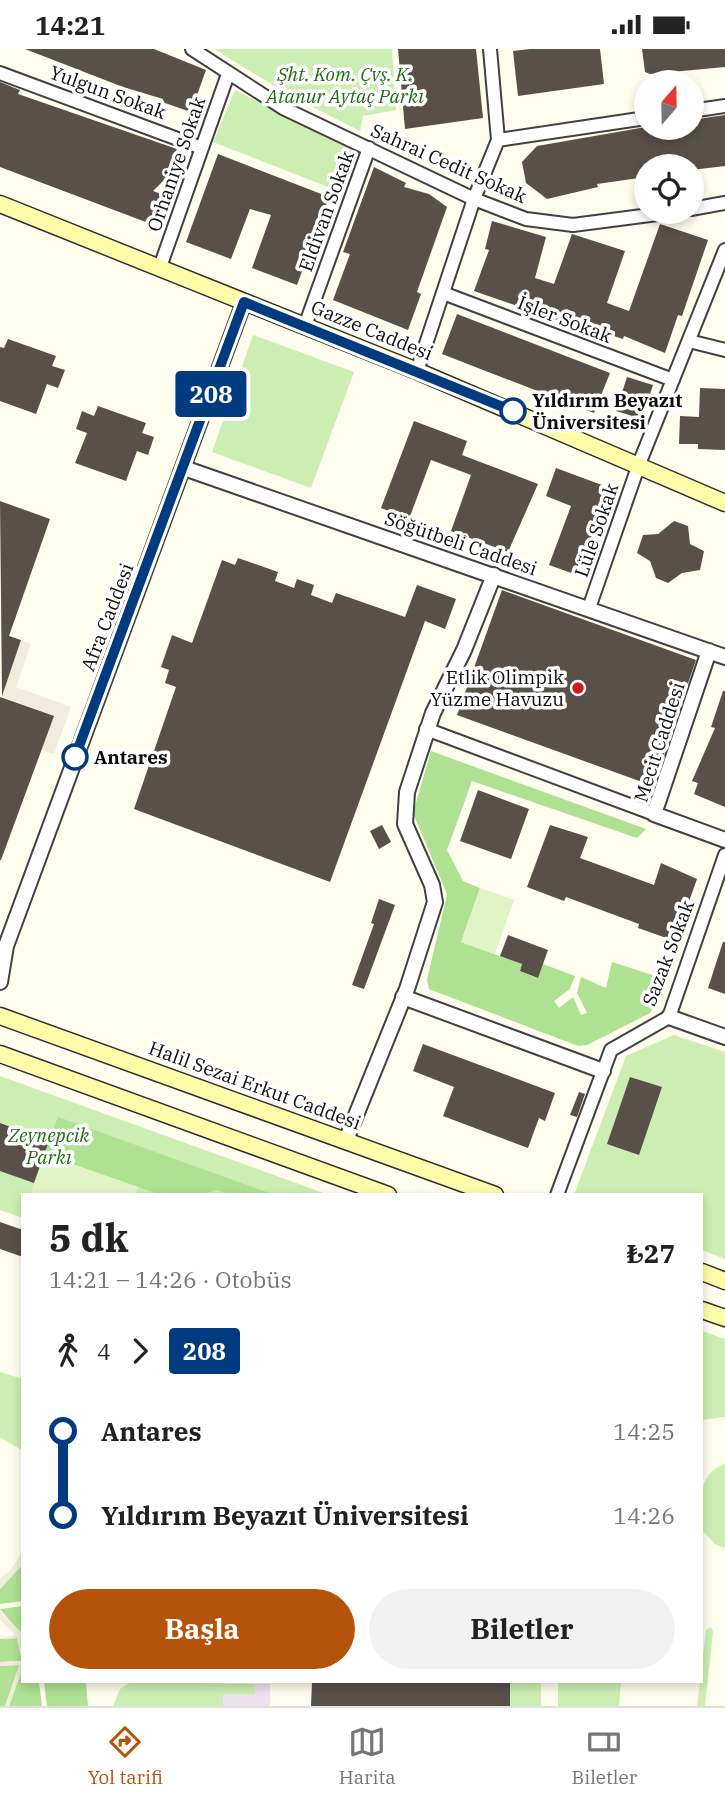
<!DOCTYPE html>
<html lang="tr">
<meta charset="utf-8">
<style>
body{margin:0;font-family:"IBM Plex Serif",serif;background:#f2f2f2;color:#222;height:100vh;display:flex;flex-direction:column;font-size:26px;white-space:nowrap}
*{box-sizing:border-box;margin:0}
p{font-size:23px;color:#767676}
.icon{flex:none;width:38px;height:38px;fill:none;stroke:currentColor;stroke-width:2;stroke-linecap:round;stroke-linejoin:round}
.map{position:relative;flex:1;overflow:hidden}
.sheet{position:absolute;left:21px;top:1144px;width:682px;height:490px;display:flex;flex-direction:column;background:#fff;border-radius:0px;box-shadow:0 4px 10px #0003}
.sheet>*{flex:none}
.badge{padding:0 14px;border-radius:5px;font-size:24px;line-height:46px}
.needle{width:46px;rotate:20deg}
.tools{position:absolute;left:634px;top:21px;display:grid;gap:14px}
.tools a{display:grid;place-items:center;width:70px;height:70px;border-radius:50%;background:#fff;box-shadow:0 4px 10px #0003;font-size:35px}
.map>.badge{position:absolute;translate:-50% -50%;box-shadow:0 0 0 4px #fff}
.legs{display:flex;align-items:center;gap:10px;height:77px;padding:0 28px;font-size:23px}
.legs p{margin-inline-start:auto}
.summary{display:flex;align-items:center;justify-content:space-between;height:119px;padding:0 28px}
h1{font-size:38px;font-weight:700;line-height:52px}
.cta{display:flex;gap:14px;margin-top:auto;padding:14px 28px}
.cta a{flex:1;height:80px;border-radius:42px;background:#b45309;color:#fff;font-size:28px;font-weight:700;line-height:80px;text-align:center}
.cta a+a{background:#f2f2f2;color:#222}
ul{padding:0 28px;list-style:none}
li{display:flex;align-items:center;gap:24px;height:84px;font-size:26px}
li i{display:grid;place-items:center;width:10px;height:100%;margin:0 9px;background:currentColor}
li i::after{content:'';width:18px;height:18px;margin:-9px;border:5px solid;border-radius:50%;background:#fff}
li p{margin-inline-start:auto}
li:first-child i{background:linear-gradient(#0000 50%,currentColor 0)}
li:last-child i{background:linear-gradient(currentColor 50%,#0000 0)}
.status{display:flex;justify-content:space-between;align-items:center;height:49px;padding:0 35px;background:#fff;direction:ltr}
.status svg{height:19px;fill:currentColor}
.tabs{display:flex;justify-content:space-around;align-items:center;height:98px;border-top:2px solid #e0e0e0;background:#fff;font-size:19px;color:#767676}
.tabs a{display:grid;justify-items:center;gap:4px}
.tabs .on{color:#b45309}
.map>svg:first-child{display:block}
</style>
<div class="status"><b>14:21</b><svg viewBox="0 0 49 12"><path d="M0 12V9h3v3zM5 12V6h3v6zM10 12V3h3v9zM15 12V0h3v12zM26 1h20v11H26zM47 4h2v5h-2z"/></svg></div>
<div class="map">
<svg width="725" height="1657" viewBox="0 0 725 1657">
<rect width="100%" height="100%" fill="#fffdee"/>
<path fill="#ede1ed" d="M 255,1635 L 270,1635 L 270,1657 L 223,1657 L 223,1645 L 255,1646 Z"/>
<path fill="#cdeeb3" d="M 214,0 L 392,0 L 396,61 L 363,67 L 360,82 L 291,47 Z
M 235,41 L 353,102 L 338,142 L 213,93 Z
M 253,286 L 354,323 L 311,439 L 212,403 Z
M 674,986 L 725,1003 L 725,1210 L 702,1201 L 702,1146 L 574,1146 L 626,1007 Z
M 0,1027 L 329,1146 L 23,1146 L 23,1169 L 0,1161 Z
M 702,1282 L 725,1290 L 725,1368 L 702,1371 Z
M 0,1323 L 23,1330 L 23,1402 L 0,1388 Z
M 725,1415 L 725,1499 L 715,1495 L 702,1481 C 702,1455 695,1425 725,1415 Z
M 711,1578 L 713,1583 L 705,1657 L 697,1657 L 706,1581 Z
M 131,1633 L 255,1635 L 255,1646 L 223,1645 L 223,1657 L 113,1657 L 120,1640 Z
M 510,1633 L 541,1633 L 541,1657 L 510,1657 Z
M 558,1633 L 621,1633 L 619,1657 L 558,1657 Z"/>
<path fill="#aee191" d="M 431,702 L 646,780 L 637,789 L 472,732 L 447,801 L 463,832 L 480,839 L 461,893 L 522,915 L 520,922 L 537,929 L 543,915 L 575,927 L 570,940 L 554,952 L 559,959 L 573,948 L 581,966 L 587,964 L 577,944 L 581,928 L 606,939 L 612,913 L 668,931 L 650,964 L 587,996 L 578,997 L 429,940 L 427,931 L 447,845 L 413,764 Z
M 58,1068 L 275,1146 L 234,1146 L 216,1141 L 201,1146 L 161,1146 L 44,1105 Z
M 23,1515 L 23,1552 L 0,1555 L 0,1540 Z
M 23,1557 L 23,1585 L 21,1585 L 0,1560 Z
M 17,1589 L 22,1612 L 0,1613 L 0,1590 Z
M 20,1616 L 5,1657 L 0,1657 L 0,1617 Z
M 23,1618 L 23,1633 L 39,1633 L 42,1657 L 9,1657 Z
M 44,1633 L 86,1633 L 88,1657 L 47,1657 Z"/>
<path fill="#e1f4c6" d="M 480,839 L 514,851 L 495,905 L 461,893 Z
M 44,1105 L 138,1138 L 135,1146 L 30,1146 Z"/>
<path fill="#f1eddc" d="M 21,591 L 31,595 L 16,638 L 71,658 L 54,705 L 41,701 L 1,649 Z
M 23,1502 L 23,1515 L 0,1540 L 0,1529 L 9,1523 Z
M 0,1562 L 23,1585 L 23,1618 L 9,1657 L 5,1657 L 19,1616 L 0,1617 L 0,1613 L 21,1612 L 21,1605 L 17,1589 L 0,1590 L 15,1586 L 0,1571 Z"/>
<path fill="#585049" d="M 25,0 L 154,0 L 206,21 L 191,63 L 162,53 L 163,50 L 123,38 Z
M 398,0 L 476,0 L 483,69 L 405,80 Z
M 530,0 L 600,0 L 604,35 L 518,47 L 513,2 Z
M 642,0 L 725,0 L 725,18 L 650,25 L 645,23 Z
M 0,33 L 20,41 L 18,45 L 177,100 L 166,129 L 153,142 L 161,145 L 151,175 L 0,118 Z
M 725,66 L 725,117 L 691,121 L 691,117 L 646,117 L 646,128 L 597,135 L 598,138 L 547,150 L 526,134 L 522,113 L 537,97 L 646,78 L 691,79 L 691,71 Z
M 218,105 L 329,148 L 297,236 L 252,219 L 271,166 L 250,160 L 231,210 L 186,193 Z
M 374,118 L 406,134 L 404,138 L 429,145 L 447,158 L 417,243 L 421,245 L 408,281 L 333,251 L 350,205 L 343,203 Z
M 492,172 L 546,188 L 535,229 L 554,235 L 572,185 L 625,202 L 607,254 L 629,262 L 660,175 L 708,191 L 682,267 L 678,266 L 665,304 L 624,287 L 623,290 L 602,283 L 601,286 L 474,242 L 489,201 L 485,200 Z
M 457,265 L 610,324 L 594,364 L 442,305 Z
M 8,290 L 56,307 L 52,317 L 65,321 L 58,339 L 47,335 L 36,365 L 0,352 L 0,298 L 4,299 Z
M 627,328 L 653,336 L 642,370 L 616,362 Z
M 700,339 L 725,340 L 725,401 L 698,400 L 698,395 L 679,395 L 680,367 L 699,368 Z
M 98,357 L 146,374 L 142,384 L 154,388 L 148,406 L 137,402 L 126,432 L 75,414 L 87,384 L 76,380 L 82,362 L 94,367 Z
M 414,372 L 467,392 L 462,406 L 538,435 L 508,503 L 451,482 L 471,426 L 431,411 L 409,470 L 381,459 Z
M 556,419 L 610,439 L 577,526 L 549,516 L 571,457 L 546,447 Z
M 0,452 L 50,470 L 9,587 L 21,591 L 2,647 Z
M 674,472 L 688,477 L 690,495 L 704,502 L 700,521 L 682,524 L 668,534 L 656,529 L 650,512 L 637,504 L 643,486 L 658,485 Z
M 238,509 L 278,523 L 275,532 L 294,539 L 297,530 L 314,536 L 311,546 L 332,554 L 336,544 L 405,568 L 417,536 L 456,550 L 445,580 L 425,572 L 330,833 L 134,760 L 176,638 L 165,634 L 169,621 L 161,618 L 172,586 L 192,594 L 222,511 L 235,516 Z
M 502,541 L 696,611 L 653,737 L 457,666 Z
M 723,642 L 725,642 L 725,758 L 694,745 L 698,734 L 692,732 L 715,679 L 711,678 Z
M 0,648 L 54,667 L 1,811 L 0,811 Z
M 478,741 L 529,760 L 511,810 L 460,792 Z
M 382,776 L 391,793 L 379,800 L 370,782 Z
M 550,776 L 588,788 L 580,809 L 654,836 L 661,814 L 697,830 L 675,892 L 638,879 L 639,875 L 566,848 L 564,852 L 527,838 Z
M 379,850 L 395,856 L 364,940 L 352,936 L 374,875 L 371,874 Z
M 508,886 L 548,901 L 538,929 L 520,922 L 522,915 L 500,907 Z
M 723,893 L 725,893 L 725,945 L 708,939 Z
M 423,995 L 555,1044 L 545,1072 L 539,1069 L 528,1099 L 443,1067 L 454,1038 L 413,1022 Z
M 630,1028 L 662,1038 L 639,1106 L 607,1095 Z
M 579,1043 L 585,1045 L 577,1068 L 570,1066 Z
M 0,1074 L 49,1092 L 34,1134 L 0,1122 Z
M 0,1173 L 23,1181 L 23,1208 L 0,1200 Z
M 312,1633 L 510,1633 L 510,1657 L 311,1657 Z"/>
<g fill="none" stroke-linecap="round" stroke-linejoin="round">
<defs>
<path id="minor" d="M 192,0 L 283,59 L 474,150 L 526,170 L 573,176 L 673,163
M 490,0 L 498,91
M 0,24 L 202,99
M 691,62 L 725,57
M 691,160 L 725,154
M 160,218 L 228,25
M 443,244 L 673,331
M 305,277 L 369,99
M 689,292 L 725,301
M 417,322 L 474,150 L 498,91 L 646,69
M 589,559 L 639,415 L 725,201
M 426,680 L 654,765
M 557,1146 L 611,1001 L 669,968 L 725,806"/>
<path id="tertiary" d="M 184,419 L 725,608
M 709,602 L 654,765 L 725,791
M 0,933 L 6,897 L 244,253
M 403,948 L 603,1022
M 669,968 L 725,988
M 346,1091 L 407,940 L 435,853 L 432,836 L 405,775 L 407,743 L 433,664 L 464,601 L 494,526"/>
<path id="secondary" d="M 0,155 L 417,322 L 725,454
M 0,967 L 495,1146
M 0,1005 L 388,1146
M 702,1223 L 725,1232
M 702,1261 L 725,1269"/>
</defs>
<use href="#minor" stroke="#414141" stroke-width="16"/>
<use href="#tertiary" stroke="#414141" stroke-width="18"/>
<use href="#secondary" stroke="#303030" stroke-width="19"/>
<use href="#minor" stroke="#fff" stroke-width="12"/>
<use href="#tertiary" stroke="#fff" stroke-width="14"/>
<use href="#secondary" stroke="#fffca9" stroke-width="16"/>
</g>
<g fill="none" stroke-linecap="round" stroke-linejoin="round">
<defs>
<path id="line-1" d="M 75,708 L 244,253 L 513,362"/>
</defs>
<use href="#line-1" stroke="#fff" stroke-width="16"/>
<use href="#line-1" stroke="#003b80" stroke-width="10"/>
</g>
<g fill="#fff" stroke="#003b80" stroke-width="3.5">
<circle cx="513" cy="362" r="12"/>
<circle cx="75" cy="708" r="12"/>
</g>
<circle fill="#cd1c16" stroke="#fff" stroke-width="2.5" cx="578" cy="639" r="7"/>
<g text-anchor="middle" stroke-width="7" stroke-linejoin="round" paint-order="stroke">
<g font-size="19" font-style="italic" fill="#216d16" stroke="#fff">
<text x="345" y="32">Şht. Kom. Çvş. K.<tspan x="345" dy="22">Atanur Aytaç Parkı</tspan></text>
<text x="49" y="1093">Zeynepcik<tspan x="49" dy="22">Parkı</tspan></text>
</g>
<g font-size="19" fill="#0e0e0e" stroke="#fff">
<text transform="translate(108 43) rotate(20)" y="7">Yulgun Sokak</text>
<text transform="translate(449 114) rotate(24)" y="7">Sahrai Cedit Sokak</text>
<text transform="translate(176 115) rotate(-71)" y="7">Orhaniye Sokak</text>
<text transform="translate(326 162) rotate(-70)" y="7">Eldivan Sokak</text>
<text transform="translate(565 270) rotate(21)" y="7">İşler Sokak</text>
<text transform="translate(372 281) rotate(22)" y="7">Gazze Caddesi</text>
<text transform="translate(596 481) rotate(-71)" y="7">Lüle Sokak</text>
<text transform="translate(461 494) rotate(19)" y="7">Söğütbeli Caddesi</text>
<text transform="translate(107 568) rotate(-69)" y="7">Afra Caddesi</text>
<text transform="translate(659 693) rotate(-72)" y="7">Mecit Caddesi</text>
<text transform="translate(668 904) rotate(-69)" y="7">Sazak Sokak</text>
<text transform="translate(255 1036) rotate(20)" y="7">Halil Sezai Erkut Caddesi</text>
</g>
<g font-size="19" font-weight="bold" fill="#0e0e0e" stroke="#fff" text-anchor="start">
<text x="532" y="358">Yıldırım Beyazıt<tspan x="532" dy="22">Üniversitesi</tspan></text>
<text x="94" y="715">Antares</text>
</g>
<g font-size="19" fill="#0e0e0e" stroke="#fff" text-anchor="end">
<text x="564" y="635">Etlik Olimpik<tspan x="564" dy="22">Yüzme Havuzu</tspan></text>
</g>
</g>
</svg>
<div class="tools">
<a><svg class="needle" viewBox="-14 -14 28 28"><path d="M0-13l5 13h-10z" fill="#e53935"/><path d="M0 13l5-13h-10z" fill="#767676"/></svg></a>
<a><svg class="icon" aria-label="locate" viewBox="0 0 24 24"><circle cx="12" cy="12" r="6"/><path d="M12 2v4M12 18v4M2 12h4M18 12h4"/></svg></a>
</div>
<b class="badge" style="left:211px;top:345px;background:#003b80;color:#fff">208</b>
<section class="sheet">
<div class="summary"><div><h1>5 dk</h1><p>14:21 – 14:26 · Otobüs</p></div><b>₺27</b></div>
<div class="legs"><svg class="icon" aria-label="walk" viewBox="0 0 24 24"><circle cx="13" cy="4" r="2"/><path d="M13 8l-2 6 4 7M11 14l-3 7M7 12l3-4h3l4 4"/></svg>4<svg class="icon" aria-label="forward" viewBox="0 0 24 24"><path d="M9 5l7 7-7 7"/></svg><b class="badge" style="background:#003b80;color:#fff">208</b></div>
<ul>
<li><i style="color:#003b80"></i><b>Antares</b><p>14:25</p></li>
<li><i style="color:#003b80"></i><b>Yıldırım Beyazıt Üniversitesi</b><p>14:26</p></li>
</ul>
<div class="cta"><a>Başla</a><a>Biletler</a></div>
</section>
</div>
<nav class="tabs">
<a class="on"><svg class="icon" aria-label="directions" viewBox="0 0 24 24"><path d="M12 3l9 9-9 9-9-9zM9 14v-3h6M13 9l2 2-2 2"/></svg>Yol tarifi</a>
<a><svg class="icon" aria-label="map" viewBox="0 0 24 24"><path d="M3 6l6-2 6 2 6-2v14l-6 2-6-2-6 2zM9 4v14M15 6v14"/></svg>Harita</a>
<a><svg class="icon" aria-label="tickets" viewBox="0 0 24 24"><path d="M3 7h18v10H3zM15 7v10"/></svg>Biletler</a>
</nav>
